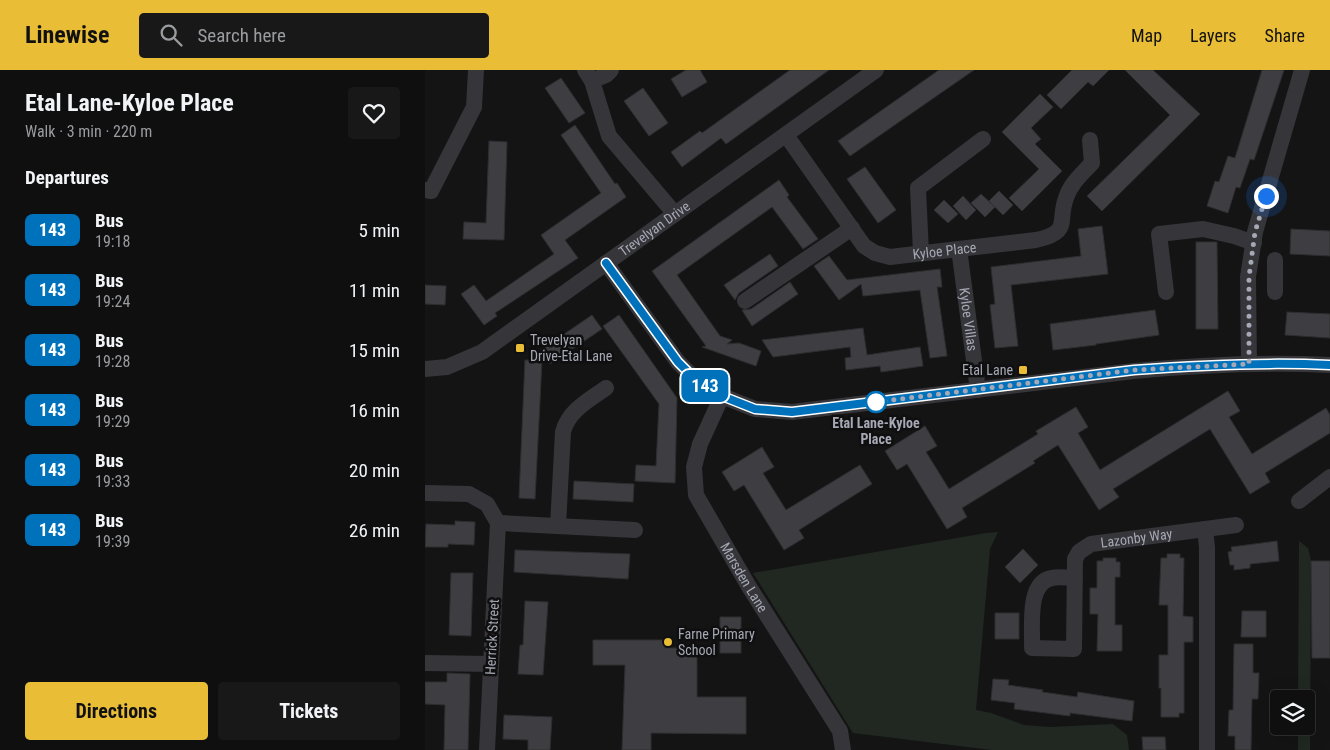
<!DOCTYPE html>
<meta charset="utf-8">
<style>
body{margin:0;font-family:"Roboto Condensed",sans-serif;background:#181819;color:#f1f3f6;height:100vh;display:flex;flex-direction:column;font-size:19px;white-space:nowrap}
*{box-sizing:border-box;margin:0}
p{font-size:16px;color:#9b9c9f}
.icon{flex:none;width:28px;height:28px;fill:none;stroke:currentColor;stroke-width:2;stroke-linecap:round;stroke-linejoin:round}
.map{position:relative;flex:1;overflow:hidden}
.details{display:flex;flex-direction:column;background:#0f0f10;width:425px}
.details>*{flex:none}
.badge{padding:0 10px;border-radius:8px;font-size:18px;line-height:32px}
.fabs{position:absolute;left:845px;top:620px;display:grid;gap:10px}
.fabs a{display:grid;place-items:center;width:45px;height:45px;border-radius:5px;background:#0f0f10;box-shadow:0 5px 20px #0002,0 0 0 1px #2f2f30;font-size:25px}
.you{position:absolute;width:25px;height:25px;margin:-12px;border:4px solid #fff;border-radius:50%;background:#1a73e8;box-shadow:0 0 0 8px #1a73e833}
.map>.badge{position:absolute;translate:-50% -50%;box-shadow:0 0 0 2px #fff}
h2{padding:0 25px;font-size:19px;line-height:45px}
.round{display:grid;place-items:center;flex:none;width:52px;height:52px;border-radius:5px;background:#181819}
.summary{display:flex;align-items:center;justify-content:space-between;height:85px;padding:0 25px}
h1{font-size:24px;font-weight:700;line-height:38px}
.primary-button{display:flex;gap:10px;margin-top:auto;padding:10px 25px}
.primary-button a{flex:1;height:58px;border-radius:5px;background:#eabd37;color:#111;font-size:20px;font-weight:700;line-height:58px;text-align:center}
.primary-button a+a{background:#181819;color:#f1f3f6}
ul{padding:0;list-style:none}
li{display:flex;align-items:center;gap:15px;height:60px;padding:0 25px}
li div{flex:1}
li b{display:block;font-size:19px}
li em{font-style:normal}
li .badge{min-width:55px;font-weight:700;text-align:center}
header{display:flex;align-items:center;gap:30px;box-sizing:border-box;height:70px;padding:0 25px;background:#eabd37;color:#111}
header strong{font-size:24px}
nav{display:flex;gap:28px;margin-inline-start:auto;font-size:18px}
.search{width:350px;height:45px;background:#181819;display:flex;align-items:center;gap:12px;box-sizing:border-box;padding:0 18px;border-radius:5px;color:#9b9c9f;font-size:19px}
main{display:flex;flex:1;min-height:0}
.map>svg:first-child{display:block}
</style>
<header>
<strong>Linewise</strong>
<div class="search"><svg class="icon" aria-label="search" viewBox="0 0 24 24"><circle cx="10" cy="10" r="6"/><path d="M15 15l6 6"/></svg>Search here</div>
<nav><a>Map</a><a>Layers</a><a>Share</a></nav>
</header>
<main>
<section class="details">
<div class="summary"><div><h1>Etal Lane-Kyloe Place</h1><p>Walk · 3 min · 220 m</p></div><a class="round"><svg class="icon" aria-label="heart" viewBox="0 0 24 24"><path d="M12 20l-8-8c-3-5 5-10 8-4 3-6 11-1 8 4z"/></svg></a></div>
<h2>Departures</h2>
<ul>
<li><span class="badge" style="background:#0072bc;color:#fff">143</span><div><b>Bus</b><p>19:18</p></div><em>5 min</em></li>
<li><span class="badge" style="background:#0072bc;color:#fff">143</span><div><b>Bus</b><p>19:24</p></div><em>11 min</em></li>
<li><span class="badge" style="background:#0072bc;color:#fff">143</span><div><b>Bus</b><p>19:28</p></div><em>15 min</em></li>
<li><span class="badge" style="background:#0072bc;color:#fff">143</span><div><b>Bus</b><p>19:29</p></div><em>16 min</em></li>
<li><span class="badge" style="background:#0072bc;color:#fff">143</span><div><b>Bus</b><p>19:33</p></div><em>20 min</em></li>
<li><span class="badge" style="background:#0072bc;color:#fff">143</span><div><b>Bus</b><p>19:39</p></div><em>26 min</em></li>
</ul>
<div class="primary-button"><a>Directions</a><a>Tickets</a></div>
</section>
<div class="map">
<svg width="905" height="680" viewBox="0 0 905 680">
<rect width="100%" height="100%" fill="#141415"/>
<path fill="#202821" d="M 573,462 L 565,479 L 551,640 L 566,643 L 599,655 L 625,657 L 688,654 L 702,665 L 704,680 L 567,680 L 428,663 L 328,503 L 561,463 Z
M 874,471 L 883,478 L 886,491 L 885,680 L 873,680 L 873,656 L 881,656 L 881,629 L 873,629 Z"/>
<path fill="#3e3e42" stroke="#2e2e31" d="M 261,0 L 275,0 L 282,12 L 257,27 L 246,9 Z
M 365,0 L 404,0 L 301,74 L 296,68 L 257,97 L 246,82 L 275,61 L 277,63 Z
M 514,0 L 549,0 L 425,86 L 413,71 Z
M 647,0 L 684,0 L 668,16 L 663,12 L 636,39 L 622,25 Z
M 700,0 L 728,0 L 775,44 L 677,141 L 662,126 L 745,45 Z
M 837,0 L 859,0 L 829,90 L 825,89 L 815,118 L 811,117 L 803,143 L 782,136 L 790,111 L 794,112 L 803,86 L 810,88 Z
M 136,8 L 160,43 L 144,53 L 120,18 Z
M 218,18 L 243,53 L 224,66 L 199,31 Z
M 615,24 L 628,37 L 606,58 L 616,69 L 610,74 L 637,101 L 597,141 L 584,128 L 614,99 L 577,62 Z
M 150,55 L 190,114 L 192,113 L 201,127 L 140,170 L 153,188 L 70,243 L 72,246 L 59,255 L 36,224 L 49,215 L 61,231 L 129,184 L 116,165 L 176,123 L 136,65 Z
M 64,71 L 82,72 L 79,170 L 38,169 L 39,152 L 61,153 Z
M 440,97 L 471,140 L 453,153 L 422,109 Z
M 354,110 L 364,125 L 362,127 L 393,169 L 378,179 L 347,137 L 252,205 L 295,266 L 307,270 L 302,274 L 314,273 L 336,281 L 331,296 L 277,277 L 281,276 L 227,201 Z
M 574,121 L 588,135 L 578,145 L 564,131 Z
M 556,124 L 570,137 L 560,147 L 546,133 Z
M 538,126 L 551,140 L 541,150 L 528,136 Z
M 519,130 L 533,144 L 523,153 L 509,140 Z
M 677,156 L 683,204 L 586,215 L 593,276 L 570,278 L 565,235 L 570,234 L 566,197 L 656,186 L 653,159 Z
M 866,159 L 905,161 L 905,186 L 865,184 Z
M 771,172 L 792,172 L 793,259 L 771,259 Z
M 345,184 L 353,196 L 314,223 L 310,230 L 299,215 Z
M 404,186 L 422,210 L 515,199 L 517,217 L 512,217 L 522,286 L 505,288 L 495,220 L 438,226 L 436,214 L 414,230 L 389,196 Z
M 365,212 L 373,224 L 327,256 L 317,240 L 326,239 Z
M 0,215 L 21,216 L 20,235 L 0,234 Z
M 730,240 L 734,265 L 671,274 L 671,275 L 628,280 L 625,254 Z
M 862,242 L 905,244 L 905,268 L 860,265 Z
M 167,245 L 177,259 L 125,294 L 116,280 Z
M 194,245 L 252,328 L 250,413 L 210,411 L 211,395 L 231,396 L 234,334 L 178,256 Z
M 438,258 L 442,285 L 495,277 L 498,296 L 456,302 L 455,296 L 421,300 L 420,288 L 426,287 L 425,277 L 348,287 L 337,270 Z
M 100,290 L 117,291 L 110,429 L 94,428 Z
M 803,321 L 815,341 L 804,347 L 827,384 L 901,338 L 905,345 L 905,363 L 840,403 L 845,412 L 825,424 L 785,359 L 688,419 L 694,427 L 674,440 L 633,375 L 608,391 L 610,393 L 537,438 L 542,447 L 522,459 L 482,394 L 472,400 L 460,381 L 500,356 L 512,376 L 501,382 L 524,419 L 613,364 L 611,361 L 651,337 L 663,357 L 653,363 L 675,400 Z
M 337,377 L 349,397 L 338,403 L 361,440 L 435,395 L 447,414 L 374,460 L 379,468 L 359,480 L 319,415 L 309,421 L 297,402 Z
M 149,411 L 209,414 L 208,432 L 148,429 Z
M 30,451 L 50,452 L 49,475 L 23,474 L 23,477 L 0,477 L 1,454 L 30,455 Z
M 852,471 L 854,491 L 825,494 L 825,498 L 809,500 L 809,495 L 805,495 L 803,482 L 807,481 L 806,477 Z
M 598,479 L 613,495 L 595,513 L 580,497 Z
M 90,480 L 205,484 L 203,509 L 89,502 Z
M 742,484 L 755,484 L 755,488 L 759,488 L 758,546 L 768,547 L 768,572 L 759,572 L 759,643 L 754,643 L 754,647 L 736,647 L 736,618 L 734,618 L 734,585 L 743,585 L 743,535 L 734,535 L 736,488 L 742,488 Z
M 678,488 L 691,488 L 691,492 L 695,492 L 695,507 L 690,507 L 690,555 L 697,555 L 697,581 L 672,581 L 673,544 L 665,544 L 665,518 L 672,518 L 672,491 L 678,491 Z
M 886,491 L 905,491 L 905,588 L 887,588 Z
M 26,503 L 48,503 L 46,566 L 24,565 Z
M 100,531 L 123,532 L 118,605 L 93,604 L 95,575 L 98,575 Z
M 817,541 L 841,541 L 841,567 L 816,567 Z
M 570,543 L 594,543 L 594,569 L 570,569 Z
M 295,547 L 316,547 L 316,583 L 295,583 Z
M 168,570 L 240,570 L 240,578 L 272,578 L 272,627 L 321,627 L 321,664 L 226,663 L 226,680 L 197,680 L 200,595 L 168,595 Z
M 809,574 L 828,574 L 828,603 L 834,603 L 833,629 L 827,629 L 826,680 L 810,680 L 810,666 L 803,666 L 804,640 L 808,640 Z
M 22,603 L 45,604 L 43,680 L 19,680 L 20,635 L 0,634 L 0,612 L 22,612 Z
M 568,609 L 584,610 L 583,615 L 618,620 L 617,622 L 652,627 L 653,622 L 709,631 L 707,651 L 645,643 L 645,646 L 589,639 L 590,633 L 566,630 Z
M 79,645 L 127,647 L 125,680 L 103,680 L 103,670 L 78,669 Z
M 717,667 L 740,667 L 741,680 L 718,680 Z"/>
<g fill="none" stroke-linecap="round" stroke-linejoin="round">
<g stroke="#35353a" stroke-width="16">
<path d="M 160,0 L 167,11 L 184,66 L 250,144"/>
<path d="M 167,11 L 181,5 L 186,0"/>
<path id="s1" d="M 361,65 L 439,176 L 450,183 L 465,187 L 611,170 C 647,162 632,152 641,128 C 645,114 657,104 667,93 L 665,70"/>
<path d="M 0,120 L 6,121 L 49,37 L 51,0"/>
<path id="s2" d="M 534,179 L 553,320"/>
<path d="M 496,183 L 493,118 L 558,69"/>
<path d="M 850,190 L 850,222"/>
<path d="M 181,193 L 253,292 L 273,312 L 297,326 L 330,339 L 367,342 L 709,301 C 774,295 840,292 905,295"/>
<path d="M 741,222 L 734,164 L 778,159 L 809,166 L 829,173"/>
<path d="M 320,231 L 427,158"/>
<path d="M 824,294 L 823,207 L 830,162 L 877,0"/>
<path id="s3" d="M 0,299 L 22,297 L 57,282 L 451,0"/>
<path id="s4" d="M 297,326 L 275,374 L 269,397 L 271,425 L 323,515 L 415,661 L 418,680"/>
<path d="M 0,423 L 44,424 L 62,434 L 73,453 L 62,680"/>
<path d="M 874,431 L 905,407"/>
<path d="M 73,453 L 210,460"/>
<path d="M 133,456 L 138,362 C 143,341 164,330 181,318"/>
<path d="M 780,459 L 782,477 L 782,680"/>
<path id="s5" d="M 650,508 C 643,508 634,506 627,508 C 601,512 608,559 607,578 L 649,579 L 650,489 L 654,482 L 666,474 L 811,455"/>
<path d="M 0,593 L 66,594"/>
</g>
</g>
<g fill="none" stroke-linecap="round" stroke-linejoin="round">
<defs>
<path id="line" d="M 181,193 L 253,292 L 273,312 L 297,326 L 330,339 L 367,342 L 709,300 C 774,295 840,292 905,295"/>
</defs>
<use href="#line" stroke="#fff" stroke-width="11"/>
<use href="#line" stroke="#0072bc" stroke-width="8"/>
<path stroke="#a6a9b5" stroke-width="5" stroke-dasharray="0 9" d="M 451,332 L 709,300 L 824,294 L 824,207 L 830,162 L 841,126"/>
</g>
<g fill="#eabd37" stroke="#0f0f10" stroke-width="2">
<rect x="90" y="273" width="10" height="10" rx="2.5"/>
<rect x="593" y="295" width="10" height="10" rx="2.5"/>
<circle cx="243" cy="572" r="5"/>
</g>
<circle fill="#fff" stroke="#0072bc" stroke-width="2.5" cx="451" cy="332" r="10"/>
<g text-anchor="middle" stroke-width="5" stroke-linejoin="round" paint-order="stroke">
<g font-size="14" fill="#a6a9b5" stroke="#0f0f10">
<text dy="5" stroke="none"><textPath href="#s3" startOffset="272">Trevelyan Drive</textPath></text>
<text dy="5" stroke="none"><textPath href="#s1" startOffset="219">Kyloe Place</textPath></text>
<text dy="5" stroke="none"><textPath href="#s2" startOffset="71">Kyloe Villas</textPath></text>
<text dy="5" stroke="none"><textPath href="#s5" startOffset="302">Lazonby Way</textPath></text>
<text dy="5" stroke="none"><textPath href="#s4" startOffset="200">Marsden Lane</textPath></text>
<text transform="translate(67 567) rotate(-87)" y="5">Herrick Street</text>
</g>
<g font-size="14" fill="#a6a9b5" stroke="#0f0f10" text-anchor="start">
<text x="105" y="275">Trevelyan<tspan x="105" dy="16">Drive-Etal Lane</tspan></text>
<text x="588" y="305" text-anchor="end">Etal Lane</text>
<text x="253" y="569">Farne Primary<tspan x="253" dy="16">School</tspan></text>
</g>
<g font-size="14" font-weight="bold" fill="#a6a9b5" stroke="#0f0f10">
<text x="451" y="358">Etal Lane-Kyloe<tspan x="451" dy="16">Place</tspan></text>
</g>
</g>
</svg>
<div class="fabs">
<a><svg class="icon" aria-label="layers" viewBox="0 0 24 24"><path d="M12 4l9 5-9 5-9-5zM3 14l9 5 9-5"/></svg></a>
</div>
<div class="you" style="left:841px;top:126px"></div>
<b class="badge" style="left:280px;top:316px;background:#0072bc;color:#fff">143</b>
</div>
</main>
